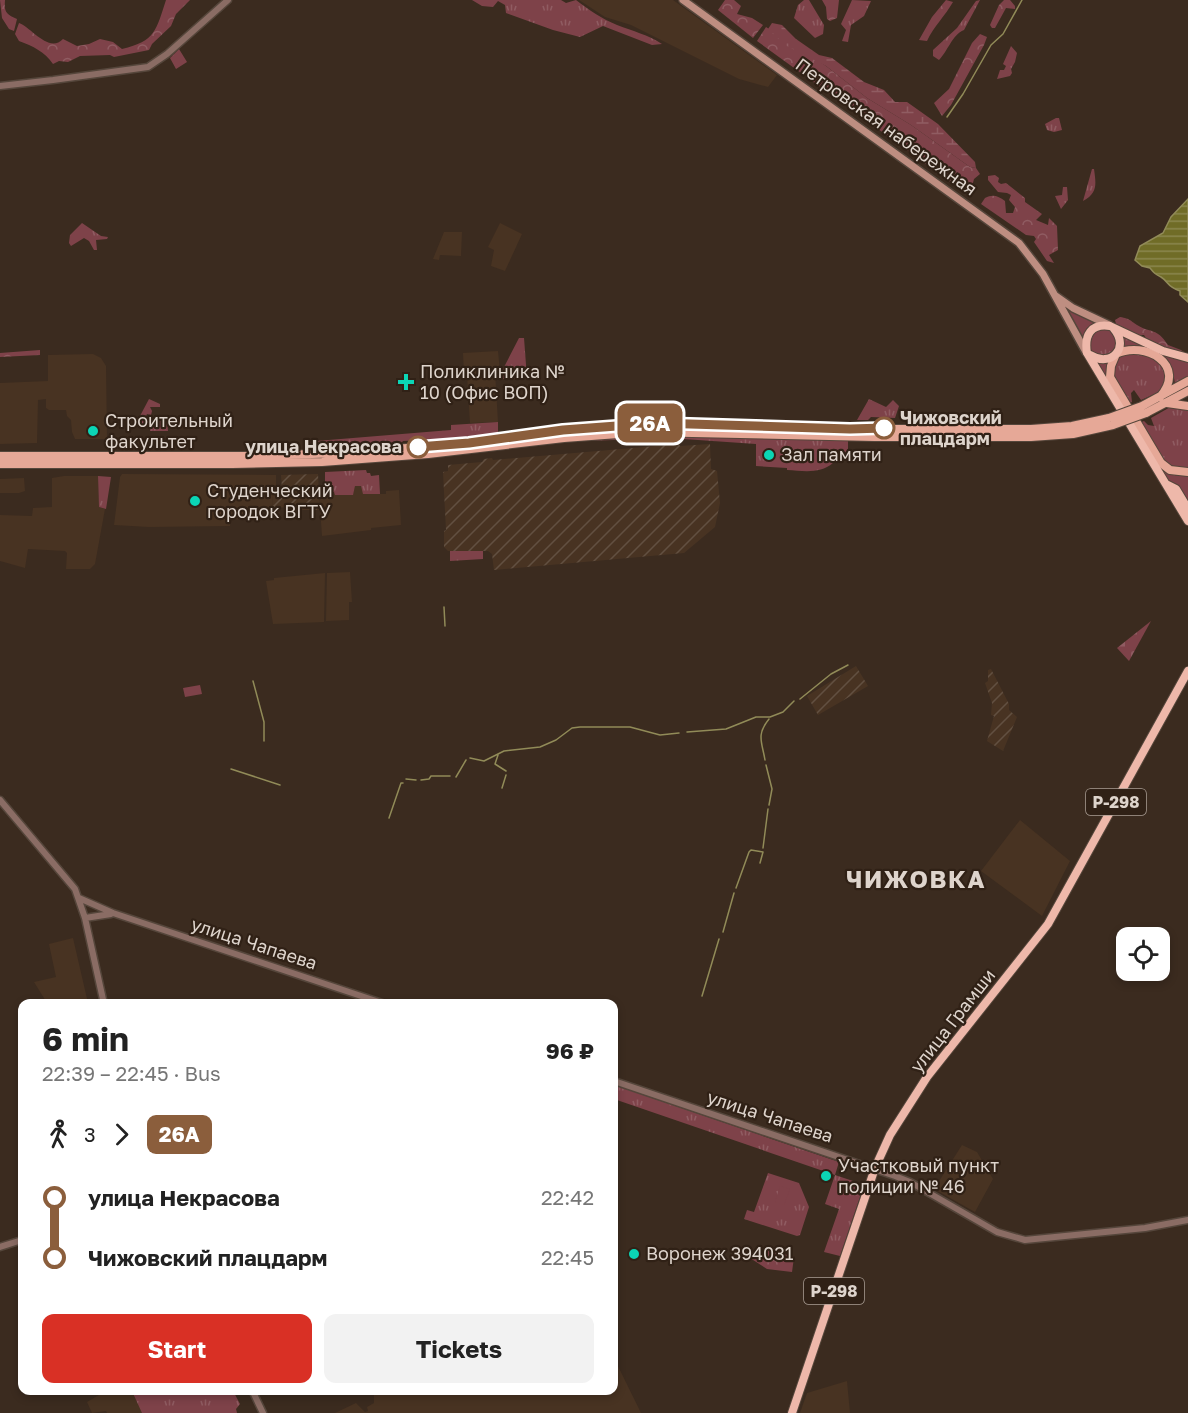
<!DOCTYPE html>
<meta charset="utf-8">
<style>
body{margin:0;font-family:"Golos Text",sans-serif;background:#f2f2f2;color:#222;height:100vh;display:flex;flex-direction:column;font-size:22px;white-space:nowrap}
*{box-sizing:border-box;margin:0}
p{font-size:20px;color:#767676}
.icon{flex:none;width:33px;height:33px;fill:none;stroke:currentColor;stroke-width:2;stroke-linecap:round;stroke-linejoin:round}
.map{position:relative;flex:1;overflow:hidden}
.drawer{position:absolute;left:18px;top:999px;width:600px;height:396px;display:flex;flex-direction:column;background:#fff;border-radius:12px;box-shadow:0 3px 9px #0003}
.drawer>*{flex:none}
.badge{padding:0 12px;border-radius:9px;font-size:21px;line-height:39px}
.buttons{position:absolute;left:1116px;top:927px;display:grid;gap:12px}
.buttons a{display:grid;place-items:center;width:54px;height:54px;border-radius:12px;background:#fff;box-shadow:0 3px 9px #0003;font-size:30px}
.map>.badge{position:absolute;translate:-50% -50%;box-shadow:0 0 0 3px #fff}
.legs{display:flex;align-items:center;gap:9px;height:66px;padding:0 24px;font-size:20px}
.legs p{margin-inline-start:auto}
.headline{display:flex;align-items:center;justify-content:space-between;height:102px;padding:0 24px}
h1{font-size:33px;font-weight:700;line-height:45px}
.action{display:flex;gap:12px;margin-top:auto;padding:12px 24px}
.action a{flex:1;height:69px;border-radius:12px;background:#d93025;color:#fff;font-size:24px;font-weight:700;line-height:69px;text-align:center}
.action a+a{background:#f2f2f2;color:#222}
ul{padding:0 24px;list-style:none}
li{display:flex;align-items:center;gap:21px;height:60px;font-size:22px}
li i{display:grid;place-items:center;width:9px;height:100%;margin:0 8px;background:currentColor}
li i::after{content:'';width:15px;height:15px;margin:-8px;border:4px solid;border-radius:50%;background:#fff}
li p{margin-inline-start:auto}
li:first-child i{background:linear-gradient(#0000 50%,currentColor 0)}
li:last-child i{background:linear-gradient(currentColor 50%,#0000 0)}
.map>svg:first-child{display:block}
</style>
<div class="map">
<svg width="1188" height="1413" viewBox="0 0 1188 1413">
<defs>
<pattern id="industrial-furrows" width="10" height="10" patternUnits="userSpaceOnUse" patternTransform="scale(1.5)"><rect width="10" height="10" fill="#483322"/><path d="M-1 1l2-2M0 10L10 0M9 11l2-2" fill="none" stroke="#625041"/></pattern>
<pattern id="grass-tufts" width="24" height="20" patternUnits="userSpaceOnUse" patternTransform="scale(1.5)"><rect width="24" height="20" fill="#7e4249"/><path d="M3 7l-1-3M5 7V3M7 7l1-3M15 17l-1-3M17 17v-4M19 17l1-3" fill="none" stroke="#905c62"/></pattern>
<pattern id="forest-crowns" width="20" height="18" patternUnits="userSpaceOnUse" patternTransform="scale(1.5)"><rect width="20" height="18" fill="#7e4249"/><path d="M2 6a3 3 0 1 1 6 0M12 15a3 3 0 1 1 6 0" fill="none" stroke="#905c62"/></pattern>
<pattern id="wetland-marsh" width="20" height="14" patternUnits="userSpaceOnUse" patternTransform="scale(1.5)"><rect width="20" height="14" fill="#7e4249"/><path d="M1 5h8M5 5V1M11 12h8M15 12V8" fill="none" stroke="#905c62"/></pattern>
<pattern id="cemetery-stones" width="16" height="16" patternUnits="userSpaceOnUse" patternTransform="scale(1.5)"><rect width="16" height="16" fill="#7e4249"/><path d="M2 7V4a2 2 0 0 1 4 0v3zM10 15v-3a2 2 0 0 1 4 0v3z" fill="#905c62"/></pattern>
<pattern id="water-rules" width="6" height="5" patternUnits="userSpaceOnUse" patternTransform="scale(1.5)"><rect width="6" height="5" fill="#706c27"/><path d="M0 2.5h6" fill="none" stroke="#8b874f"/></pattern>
</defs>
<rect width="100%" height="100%" fill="#3b2b1f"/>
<path fill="#483322" d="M 579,0 L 673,0 L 777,75 L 768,87 L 739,79 L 631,25 L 605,17 Z
M 500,223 L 522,234 L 505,271 L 491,266 L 494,250 L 488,247 Z
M 444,232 L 462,232 L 461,256 L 440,255 L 439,260 L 433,259 Z
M 498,351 L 500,371 L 495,371 L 498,422 L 470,423 L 467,375 L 464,375 L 463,353 Z
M 93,354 L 101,358 L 106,366 L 107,439 L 75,439 L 72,432 L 71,420 L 67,416 L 66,410 L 49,410 L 46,408 L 46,399 L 38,400 L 37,443 L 0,444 L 0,383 L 48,381 L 48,355 Z
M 122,474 L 276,475 L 276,485 L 281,485 L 282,491 L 272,495 L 273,508 L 261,508 L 261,519 L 230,519 L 230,526 L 149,527 L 114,525 L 120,477 Z
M 64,476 L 98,476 L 99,507 L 105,509 L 95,564 L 90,569 L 66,569 L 67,553 L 65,551 L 28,549 L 25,568 L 0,561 L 0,515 L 32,516 L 33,508 L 52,507 L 52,478 Z
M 24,478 L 25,491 L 19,493 L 0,493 L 0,479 Z
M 355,486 L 361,486 L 364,494 L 386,494 L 386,491 L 399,490 L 401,525 L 371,528 L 371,530 L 322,536 L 319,493 L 335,492 L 335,495 L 353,494 Z
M 350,572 L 352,602 L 349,602 L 349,620 L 326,621 L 327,573 Z
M 325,573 L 324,622 L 273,624 L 266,581 L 274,580 L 274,578 Z
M 1020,820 L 1070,861 L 1042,916 L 981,871 Z
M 73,938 L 88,1003 L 47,1003 L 34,982 L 56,977 L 49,944 Z
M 962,1145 L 977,1152 L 993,1179 L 975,1212 L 934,1189 Z
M 614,1358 L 641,1413 L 335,1413 L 356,1403 L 365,1412 L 368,1411 L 367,1407 L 374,1403 L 374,1395 L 382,1391 L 614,1390 Z
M 847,1381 L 850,1413 L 800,1413 L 807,1393 Z
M 233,1390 L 240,1404 L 236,1409 L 237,1413 L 107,1413 L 106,1411 L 92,1413 L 87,1402 L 99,1395 L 97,1391 Z"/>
<path fill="url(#industrial-furrows)" d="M 679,444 L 680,446 L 710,444 L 711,469 L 717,471 L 720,503 L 715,527 L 684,553 L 494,570 L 492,554 L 488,551 L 448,551 L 444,547 L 444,531 L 446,530 L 443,472 L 448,471 L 448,465 L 482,462 L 484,459 L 492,458 L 493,460 Z
M 318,474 L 320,510 L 292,510 L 289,507 L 273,508 L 272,495 L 275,495 L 275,491 L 282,490 L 281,475 Z
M 856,666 L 868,686 L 818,715 L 807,696 Z
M 991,669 L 1009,704 L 1009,710 L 1017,717 L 1003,751 L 987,741 L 994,716 L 991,715 L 992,703 L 985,683 L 988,681 L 988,670 Z"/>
<path fill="url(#grass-tufts)" d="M 472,0 L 561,0 L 566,3 L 576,0 C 589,10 602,19 617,25 C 633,31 648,35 662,44 L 652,45 L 603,26 L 580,37 L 553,30 L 506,13 L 505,5 L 498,1 L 493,7 L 482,6 Z
M 804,0 L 809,0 L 824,25 L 823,34 L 815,38 L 794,18 L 798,5 Z
M 852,0 L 871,1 L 864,16 L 851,25 L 848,42 L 842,41 L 846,30 L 841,24 Z
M 980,0 L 964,30 C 952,35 948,51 939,60 L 933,56 L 933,50 L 957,28 L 976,1 Z
M 1011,46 L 1017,53 L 1015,62 L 1011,69 L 1012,73 L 1010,76 L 997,79 L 1000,70 L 1004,70 L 1006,66 L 1003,64 Z
M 179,49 L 187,62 L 176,69 L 170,58 Z
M 1056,118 L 1059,118 L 1062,130 L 1054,132 L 1047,130 L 1045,124 Z
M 1092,169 L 1094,169 C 1096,184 1098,193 1083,201 Z
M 1063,187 L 1067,187 L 1068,200 L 1061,209 L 1055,196 L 1062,195 Z
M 82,223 L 101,236 L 108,237 L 107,239 L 96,240 L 97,250 L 94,250 L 89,241 L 84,238 L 71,246 L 69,243 L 70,235 Z
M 1064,307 L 1096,323 L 1087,328 L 1082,339 Z
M1089 342a14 14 0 1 1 28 0a14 14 0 1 1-28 0Z
M 1122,335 L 1177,359 L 1188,361 L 1188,376 L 1175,384 C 1174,378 1173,371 1170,365 C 1163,350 1139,345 1124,348 Z
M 519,338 L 524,338 L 527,378 L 503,379 L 502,371 Z
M 1143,353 L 1166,366 L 1166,389 L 1141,400 L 1134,390 L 1131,393 L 1132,402 L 1128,404 L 1114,382 L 1111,370 L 1120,354 Z
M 1094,359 L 1110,360 L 1109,380 L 1163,471 L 1173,475 L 1188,476 L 1188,505 L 1166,481 Z
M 869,399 L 886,407 L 893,400 L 899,406 L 895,418 L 871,417 L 868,420 L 857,420 Z
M 1172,406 L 1188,409 L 1188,468 L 1175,468 L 1165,464 L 1139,423 L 1144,421 L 1148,425 L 1154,426 L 1151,418 Z
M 156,421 L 167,421 L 168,431 L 150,431 L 150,422 Z
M 498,422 L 498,435 L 424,444 L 423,440 L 403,441 L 398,447 L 304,452 L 304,442 L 451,430 L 451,425 Z
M 653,436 L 848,439 L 848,452 C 838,455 840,457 833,463 C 820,474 804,471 787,470 L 787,468 L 756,466 L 756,444 L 669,438 L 586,441 Z
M 366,470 L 367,473 L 370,473 L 371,476 L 379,475 L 380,494 L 363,494 L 361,486 L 355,486 L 353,495 L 335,495 L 334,492 L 325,492 L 325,472 Z
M 98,476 L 111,477 L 106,509 L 99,507 Z
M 450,551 L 483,551 L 483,559 L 450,561 Z
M 614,1085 L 839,1162 L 835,1175 L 853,1181 L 852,1185 L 863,1188 L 840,1256 L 824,1252 L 839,1209 L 825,1204 L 835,1175 L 614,1099 Z
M 768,1173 L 799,1183 L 809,1207 L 800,1235 L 797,1236 L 744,1219 L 747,1210 L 754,1212 Z
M 132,1391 L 233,1391 L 240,1404 L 236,1409 L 237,1413 L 142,1413 Z"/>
<path fill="url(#forest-crowns)" d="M 0,0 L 5,0 C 4,12 6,14 17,19 L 14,31 L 9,29 L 2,18 Z
M 166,0 L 190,0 L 176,14 L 171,26 L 152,44 L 149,50 L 114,57 L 110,55 L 80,56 L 68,62 L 59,61 L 53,64 C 45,52 33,46 19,41 L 15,34 L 19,23 C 31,27 49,54 63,39 L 77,46 L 89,44 L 100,39 L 113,42 L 122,49 C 156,41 156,30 166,0 Z
M 725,0 L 734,0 L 741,6 L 737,14 L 752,18 L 763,25 L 753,38 L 718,10 Z
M 822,0 L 839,0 L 837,18 L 830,21 L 827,19 L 826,7 Z
M 946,0 L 953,2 C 945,16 934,26 927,41 L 919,40 L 932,17 Z
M 1004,0 L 1010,0 L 1015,6 L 1015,9 L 1006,8 L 995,28 L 992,28 L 990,25 L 999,5 Z
M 766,27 L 826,66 L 867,98 L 911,125 L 970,167 L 976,168 L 980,174 L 974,179 L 971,190 L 963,191 L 863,118 L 861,114 L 841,102 L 757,41 Z
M 980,34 L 987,37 L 984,45 L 951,105 L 942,116 L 934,103 L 949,89 L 972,43 Z
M 995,175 L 999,178 L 998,182 L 1001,184 L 1006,183 L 1025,198 L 1025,202 L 1042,214 L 1036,220 L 1048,225 L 1049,218 L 1057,226 L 1058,250 L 1049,255 L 1054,263 L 1047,261 L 1034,242 L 1036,239 L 1034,236 L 1026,235 L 981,204 L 985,198 C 993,194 998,196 1005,201 L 1006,213 L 1013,213 L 1015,207 L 1009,200 L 1011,195 L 1007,193 L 998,192 L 988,180 L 988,176 Z
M 1120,317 C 1131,319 1129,320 1137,325 C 1152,334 1156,327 1168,345 L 1181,350 L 1184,352 L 1172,351 L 1146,338 L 1144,335 L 1139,335 L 1116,324 L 1115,320 Z
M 40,350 L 40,355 L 0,357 L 0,353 Z
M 149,399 L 160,404 L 160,407 L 150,407 L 152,411 L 151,415 L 147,414 L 146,416 L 149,421 L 143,427 L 140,426 L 140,416 Z
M 768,1249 L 794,1257 L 792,1272 L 767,1269 L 750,1258 Z"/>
<path fill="url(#wetland-marsh)" d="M 772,23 L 782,25 L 796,39 L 819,55 L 832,58 L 864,82 L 884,90 L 895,102 L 907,102 L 938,124 L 975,162 L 976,168 L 970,167 L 911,125 L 867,98 L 826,66 L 785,45 L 768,29 Z"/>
<path fill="url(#cemetery-stones)" d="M 1151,621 L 1129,661 L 1117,648 Z"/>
<path fill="#7e4249" d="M 200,685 L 202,694 L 185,697 L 183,688 Z
M 780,1186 L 790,1189 L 784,1205 L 775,1202 Z"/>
<path fill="url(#water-rules)" stroke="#918b58" stroke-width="1.5" d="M 1188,199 L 1188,302 L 1180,295 L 1180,291 C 1166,286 1169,282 1161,277 C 1155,274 1154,273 1150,268 L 1142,266 L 1135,260 L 1140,246 L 1163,233 L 1171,217 Z"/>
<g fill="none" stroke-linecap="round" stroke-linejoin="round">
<path stroke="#918b58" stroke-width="1.5" d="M 947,117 L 963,94 L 991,45 L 1003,34 L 1022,0
M 444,607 L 445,626
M 253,681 L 264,722 L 264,741
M 800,699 L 831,674 L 848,665
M 687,732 L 726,729 L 756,717 L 770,717 L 783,712 L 794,701
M 498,755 L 495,764 L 506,771
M 470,758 L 484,761 L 504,751 L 540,747 L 556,740 L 572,728 L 580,727 L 630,727 L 660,735 L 679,733
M 765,760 C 762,742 756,735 769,719
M 766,765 L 772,789 L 769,805
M 231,769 L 280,785
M 456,777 L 466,760
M 406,779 L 416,780
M 421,780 L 429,779 L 431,776 L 450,776
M 502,788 L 506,775
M 389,818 L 401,783 L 403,783
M 763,848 L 768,809
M 760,863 L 763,852
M 736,888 L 749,852 L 751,850 L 763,852
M 723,932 L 734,893
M 702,996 L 719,939"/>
<defs>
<path id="tertiary" d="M 0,86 L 53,80 L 148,67 L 167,54 L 228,0
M 0,800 L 75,889 L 85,918 L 104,1004
M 79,898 L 113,913 L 385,1004
M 85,918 L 111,914
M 614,1081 L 895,1176 L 910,1182 L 997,1232 L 1025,1240 L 1145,1228 L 1188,1220
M 0,1247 L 22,1240
M 252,1390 L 263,1413"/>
<path id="secondary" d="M 683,0 L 1019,243 L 1043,274 L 1086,352
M 1056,296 L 1073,308 L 1109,325"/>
<path id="primary" d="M 1160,397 C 1188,365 1145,340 1116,354 L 1111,366 L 1110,377 L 1161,463 L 1170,470 L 1188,472
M 1167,403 L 1188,406
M 1142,406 L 1188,381
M 1146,413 L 1188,391
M 0,456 L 245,456 L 345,453 L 469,443 L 563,430 L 671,422 L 850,429 L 1031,429 L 1072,426 L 1109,418
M 0,464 L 232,464 L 322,462 L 428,454 L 564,438 L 645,432 L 874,437 L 1031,437 L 1073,434 L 1113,425"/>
<path id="trunk" d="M 1090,355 C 1111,368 1130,348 1114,329
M 1188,358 L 1163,351 L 1110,326 C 1091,323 1084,335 1087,353 L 1188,521
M 1166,484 L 1176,489 L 1188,509
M 792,1413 L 875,1168 L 890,1135 L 927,1077 L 1048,924 L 1188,671"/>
</defs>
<use href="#tertiary" stroke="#55463b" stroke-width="9"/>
<use href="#secondary" stroke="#55463b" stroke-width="10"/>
<use href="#primary" stroke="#55463b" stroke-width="10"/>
<use href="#trunk" stroke="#55463b" stroke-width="10"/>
<use href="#tertiary" stroke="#8a6c64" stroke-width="6"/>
<use href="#secondary" stroke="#be8e81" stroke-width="7"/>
<use href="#primary" stroke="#e6a897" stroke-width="8"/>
<use href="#trunk" stroke="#eeb8aa" stroke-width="8"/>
<defs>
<path id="primary-bridge" d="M 1109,418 L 1142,406
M 1113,425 L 1146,413"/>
</defs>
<use href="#primary-bridge" stroke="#55463b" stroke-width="10" stroke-linecap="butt"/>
<use href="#primary-bridge" stroke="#e6a897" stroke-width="8"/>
</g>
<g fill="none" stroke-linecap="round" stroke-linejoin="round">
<defs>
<path id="line-1" d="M 418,447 L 469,443 L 563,430 L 657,423 L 850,429 L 884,428"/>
</defs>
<use href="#line-1" stroke="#fff" stroke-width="14"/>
<use href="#line-1" stroke="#8b5e3c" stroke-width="9"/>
</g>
<g fill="#0bd5b5" stroke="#302116" stroke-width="2">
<path d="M403 373h6v6h6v6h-6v6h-6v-6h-6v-6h6z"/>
<circle cx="93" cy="431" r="6"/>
<circle cx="769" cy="455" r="6"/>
<circle cx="195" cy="501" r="6"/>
<circle cx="826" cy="1176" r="6"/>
<circle cx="634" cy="1254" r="6"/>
</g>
<g fill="#fff" stroke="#8b5e3c" stroke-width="3">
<circle cx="884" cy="428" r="10"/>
<circle cx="418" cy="447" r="10"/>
</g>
<g text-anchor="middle" stroke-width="4.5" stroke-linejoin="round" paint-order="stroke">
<g fill="#302116" stroke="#aa9e95" stroke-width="1.5">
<rect x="1086" y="789" width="60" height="26" rx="4.5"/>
<rect x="804" y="1278" width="60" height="26" rx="4.5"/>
</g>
<g font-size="16" font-weight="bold" fill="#ded4cc">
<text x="1116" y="808">Р-298</text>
<text x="834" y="1297">Р-298</text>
</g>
<g font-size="18" fill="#ded4cc" stroke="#302116">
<text transform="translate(886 127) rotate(36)" y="6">Петровская набережная</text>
<text transform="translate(254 944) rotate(18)" y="6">улица Чапаева</text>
<text transform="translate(953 1021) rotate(-52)" y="6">улица Грамши</text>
<text transform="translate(770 1117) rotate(18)" y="6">улица Чапаева</text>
</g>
<g font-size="18" fill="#ded4cc" stroke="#302116" text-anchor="start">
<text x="420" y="378">Поликлиника №<tspan x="420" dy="21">10 (Офис ВОП)</tspan></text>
<text x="105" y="427">Строительный<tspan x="105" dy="21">факультет</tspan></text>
<text x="781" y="461">Зал памяти</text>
<text x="207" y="497">Студенческий<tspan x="207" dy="21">городок ВГТУ</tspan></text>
<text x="838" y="1172">Участковый пункт<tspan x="838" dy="21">полиции № 46</tspan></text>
<text x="646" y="1260">Воронеж 394031</text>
</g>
<g font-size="18" font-weight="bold" fill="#ded4cc" stroke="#302116" text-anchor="start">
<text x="900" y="424">Чижовский<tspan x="900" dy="21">плацдарм</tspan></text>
<text x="402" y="453" text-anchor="end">улица Некрасова</text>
</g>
<g font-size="24" font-weight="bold" letter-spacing="1.5" fill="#ded4cc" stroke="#302116">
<text x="916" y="888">ЧИЖОВКА</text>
</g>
</g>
</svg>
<div class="buttons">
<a><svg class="icon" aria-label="locate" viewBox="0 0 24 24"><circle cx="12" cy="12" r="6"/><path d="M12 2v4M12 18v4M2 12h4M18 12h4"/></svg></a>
</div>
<b class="badge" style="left:650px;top:423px;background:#8b5e3c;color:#fff">26А</b>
<section class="drawer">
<div class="headline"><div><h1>6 min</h1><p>22:39 – 22:45 · Bus</p></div><b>96 ₽</b></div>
<div class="legs"><svg class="icon" aria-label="walk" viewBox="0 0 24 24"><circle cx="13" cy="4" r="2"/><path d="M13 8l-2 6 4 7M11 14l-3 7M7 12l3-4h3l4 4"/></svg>3<svg class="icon" aria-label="forward" viewBox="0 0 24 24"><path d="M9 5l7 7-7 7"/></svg><b class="badge" style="background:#8b5e3c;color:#fff">26А</b></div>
<ul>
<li><i style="color:#8b5e3c"></i><b>улица Некрасова</b><p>22:42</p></li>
<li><i style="color:#8b5e3c"></i><b>Чижовский плацдарм</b><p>22:45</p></li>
</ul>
<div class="action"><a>Start</a><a>Tickets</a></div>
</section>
</div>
